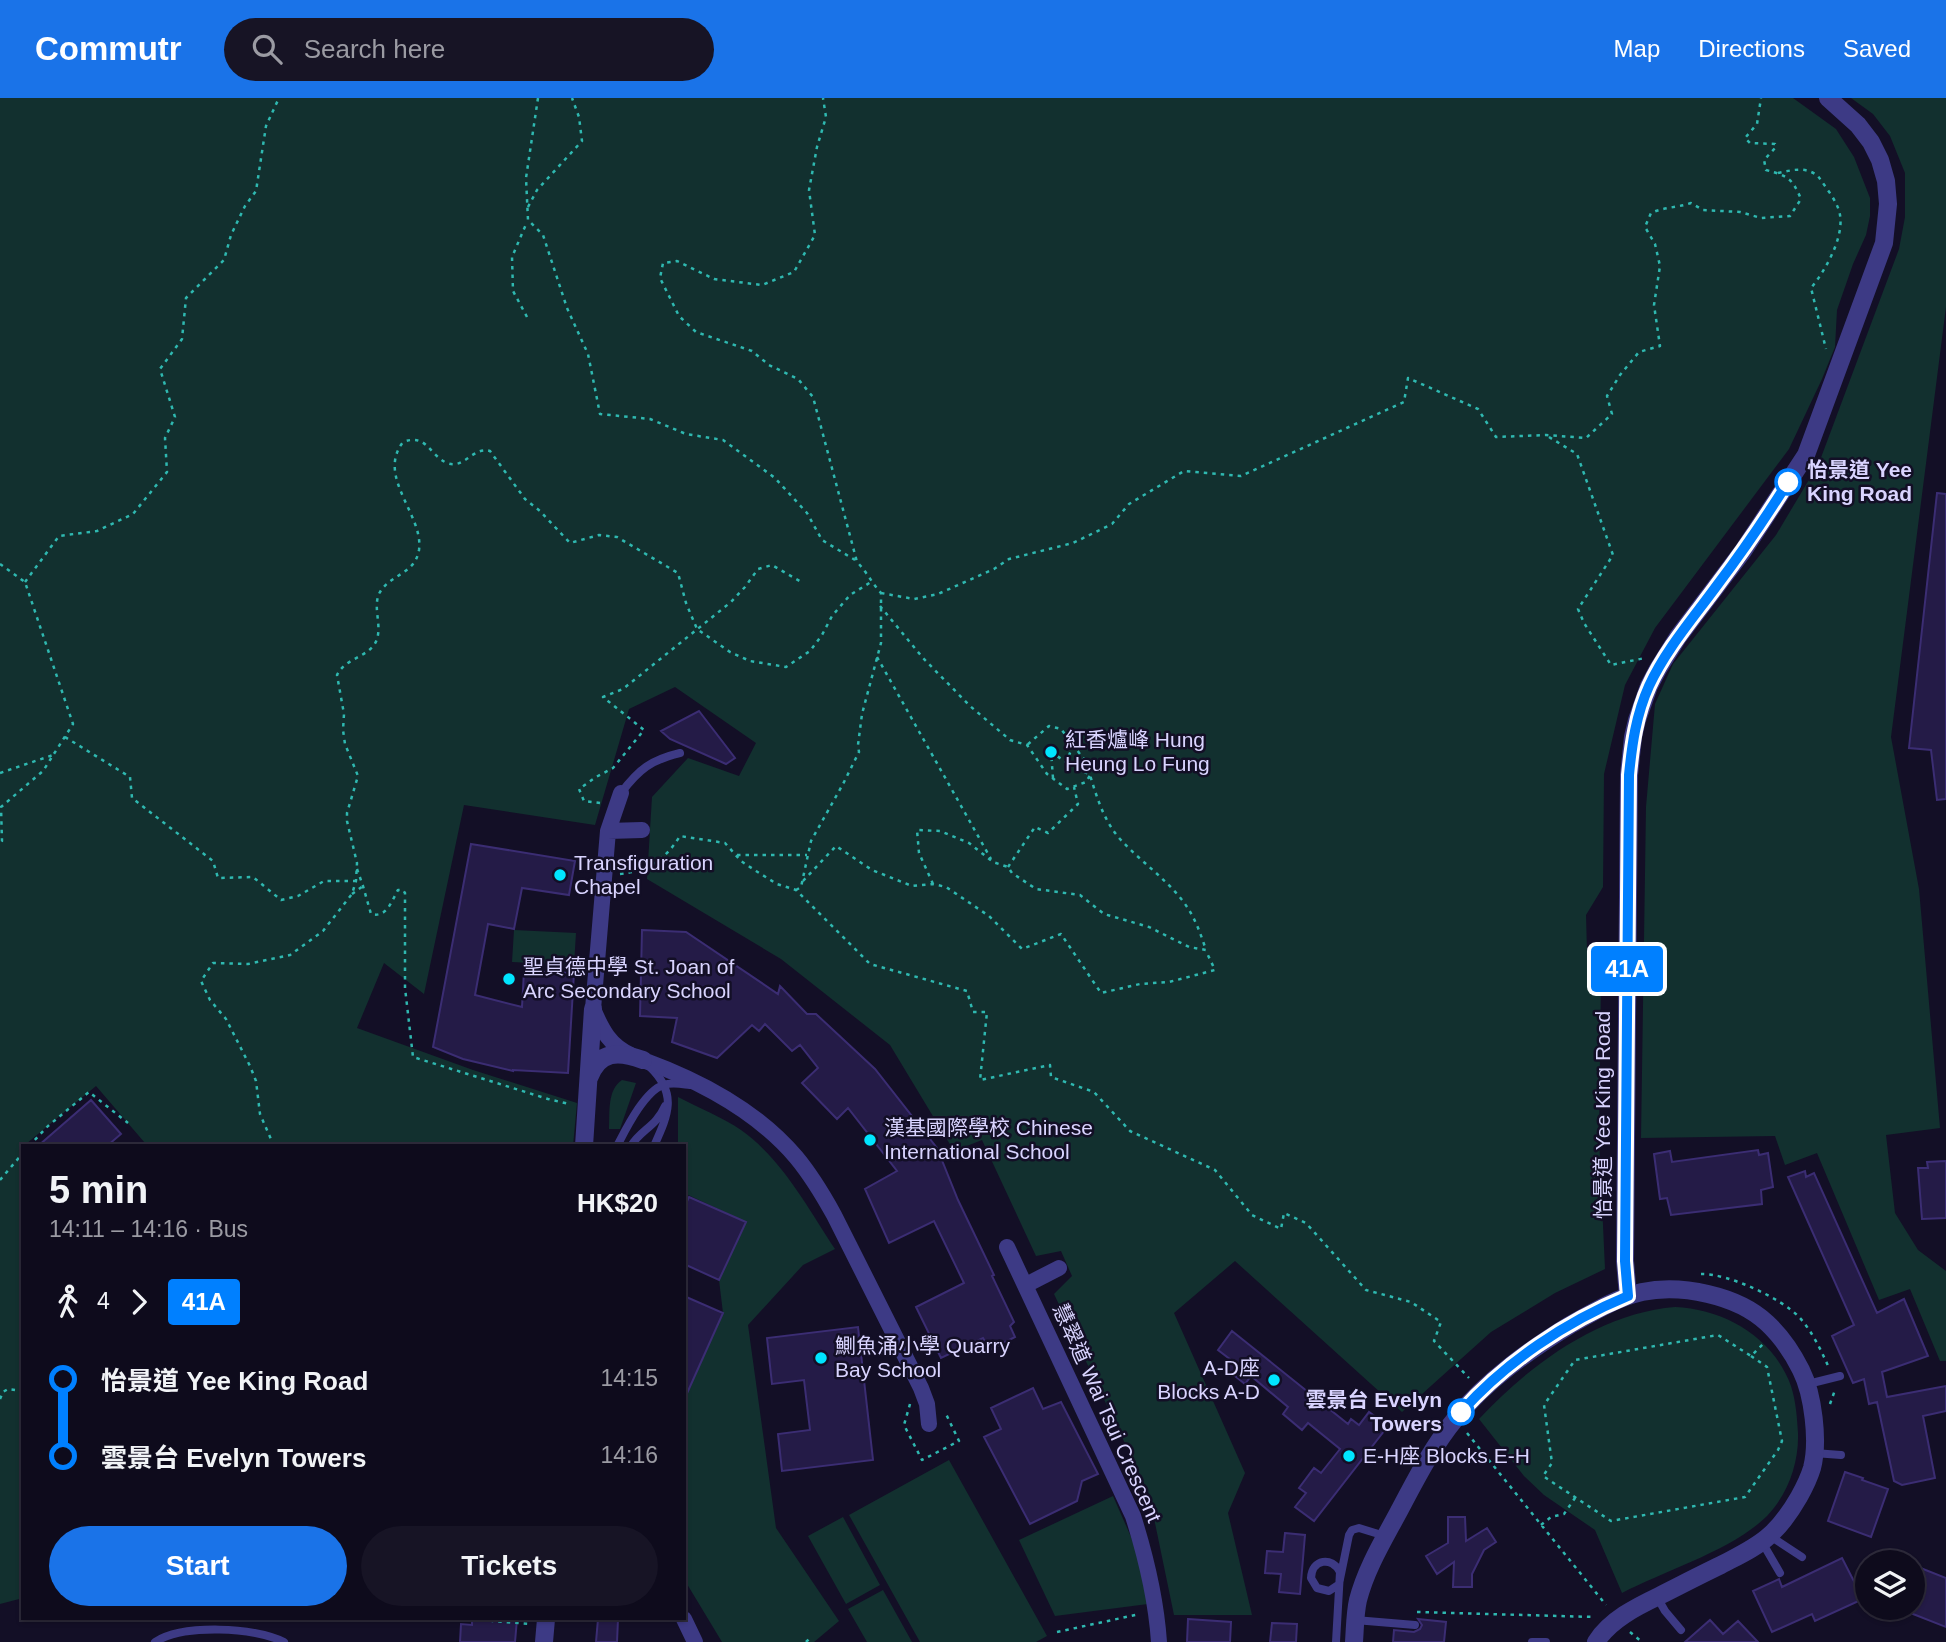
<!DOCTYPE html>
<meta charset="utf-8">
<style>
body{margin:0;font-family:Arial,"Noto Sans TC",sans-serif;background:#171425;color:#f1f3f6;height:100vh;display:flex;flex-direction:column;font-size:26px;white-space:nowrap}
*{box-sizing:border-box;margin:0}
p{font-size:23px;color:#9b9ba3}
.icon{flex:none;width:38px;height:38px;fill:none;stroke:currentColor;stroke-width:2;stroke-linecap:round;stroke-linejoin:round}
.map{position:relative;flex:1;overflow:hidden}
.sheet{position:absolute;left:21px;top:1046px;width:665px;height:476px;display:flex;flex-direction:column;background:#0e0b1c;border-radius:0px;box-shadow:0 2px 5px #0004,0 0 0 2px #2e2b3b}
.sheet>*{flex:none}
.badge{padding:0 14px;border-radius:5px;font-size:24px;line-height:46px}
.buttons{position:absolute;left:1855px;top:1452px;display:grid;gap:14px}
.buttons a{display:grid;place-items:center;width:70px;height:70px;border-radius:50%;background:#0e0b1c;box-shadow:0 2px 5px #0004,0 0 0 2px #2e2b3b;font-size:35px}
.map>.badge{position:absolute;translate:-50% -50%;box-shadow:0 0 0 4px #fff}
.legs{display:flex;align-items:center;gap:10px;height:77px;padding:0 28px;font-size:23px}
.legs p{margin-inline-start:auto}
.headline{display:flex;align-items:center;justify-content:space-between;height:119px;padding:0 28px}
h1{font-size:38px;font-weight:700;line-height:52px}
.primary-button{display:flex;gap:14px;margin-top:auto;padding:14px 28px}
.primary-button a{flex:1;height:80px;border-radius:42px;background:#1a73e8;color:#fff;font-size:28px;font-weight:700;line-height:80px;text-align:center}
.primary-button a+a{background:#171425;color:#f1f3f6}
ul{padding:0 28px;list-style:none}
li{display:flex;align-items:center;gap:24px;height:77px;font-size:26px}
li i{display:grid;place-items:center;width:10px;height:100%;margin:0 9px;background:currentColor}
li i::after{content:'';width:18px;height:18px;margin:-9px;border:5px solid;border-radius:50%;background:#0e0b1c}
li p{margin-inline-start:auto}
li:first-child i{background:linear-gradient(#0000 50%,currentColor 0)}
li:last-child i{background:linear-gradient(currentColor 50%,#0000 0)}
header{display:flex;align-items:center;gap:42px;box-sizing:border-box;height:98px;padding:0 35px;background:#1a73e8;color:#fff}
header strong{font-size:33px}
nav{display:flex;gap:38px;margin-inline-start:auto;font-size:24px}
.search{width:490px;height:63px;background:#171425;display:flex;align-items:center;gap:18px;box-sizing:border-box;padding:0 24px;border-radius:38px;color:#9b9ba3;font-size:26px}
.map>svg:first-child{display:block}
</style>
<header>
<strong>Commutr</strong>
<div class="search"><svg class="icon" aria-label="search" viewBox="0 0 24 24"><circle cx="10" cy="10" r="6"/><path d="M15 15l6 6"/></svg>Search here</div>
<nav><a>Map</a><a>Directions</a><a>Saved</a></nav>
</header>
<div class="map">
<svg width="1946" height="1544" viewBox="0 0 1946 1544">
<rect width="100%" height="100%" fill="#130f26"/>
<path fill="#12302f" d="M 0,0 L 1793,0 L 1836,31 L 1854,59 L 1870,100 L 1870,118 L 1866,137 L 1853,166 L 1837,212 L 1835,249 L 1822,281 L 1789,351 L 1655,530 L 1625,587 L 1604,676 L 1603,789 L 1586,817 L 1587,854 L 1601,877 L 1599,1040 L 1605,1171 L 1555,1195 L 1491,1234 L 1402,1314 L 1235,1163 L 1174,1215 L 1245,1375 L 1228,1415 L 1252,1517 L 1174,1517 L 1149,1396 L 1054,1196 L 1072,1178 L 1061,1153 L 1036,1158 L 982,1042 L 954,1053 L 890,947 L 781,861 L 647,781 L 652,699 L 688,660 L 739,678 L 756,645 L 675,589 L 629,611 L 595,727 L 464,707 L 424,896 L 384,865 L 357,930 L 473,972 L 577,1005 L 573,1048 L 142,1048 L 145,1045 L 96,988 L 26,1046 L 27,1048 L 23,1048 L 23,1500 L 0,1506 Z
M 1851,0 L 1946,0 L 1946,209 L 1891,639 L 1919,791 L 1940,1030 L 1886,1037 L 1895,1115 L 1918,1152 L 1946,1173 L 1946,1263 L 1940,1263 L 1910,1191 L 1879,1202 L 1817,1055 L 1785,1067 L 1775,1038 L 1641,1040 L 1646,709 L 1655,606 L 1673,566 L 1776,437 L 1819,365 L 1899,151 L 1905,119 L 1905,75 L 1890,38 L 1873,16 Z
M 514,832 L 576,835 L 574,867 L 512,864 Z
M 622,982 L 636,985 L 620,1031 L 609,1031 C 610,1014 607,992 622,982 Z
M 678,999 C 697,1009 724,1020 741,1032 C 782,1061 808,1110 835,1151 L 803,1167 L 748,1227 L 776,1430 L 839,1523 L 814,1544 L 722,1544 L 684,1481 L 684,1302 L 723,1215 L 719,1182 L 746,1124 L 684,1095 L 684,1048 L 678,1048 Z
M 1675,1209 C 1725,1211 1774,1240 1791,1288 C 1796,1304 1797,1319 1798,1335 C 1799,1365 1788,1396 1767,1418 C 1733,1452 1666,1472 1622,1495 L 1595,1432 L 1544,1397 L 1524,1378 L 1479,1321 C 1529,1267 1600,1215 1675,1209 Z
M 949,1362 L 1047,1538 L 1036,1544 L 920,1544 L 849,1417 Z
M 1113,1398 L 1135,1448 L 1148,1506 L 1055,1518 L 1019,1442 Z
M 843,1419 L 880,1487 L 846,1506 L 808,1438 Z
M 883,1492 L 912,1544 L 867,1544 L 848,1511 Z"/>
<path fill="#241b47" stroke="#3b2d73" stroke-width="2" d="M 1937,395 L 1946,396 L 1946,701 L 1937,702 L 1931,652 L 1909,650 Z
M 699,613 L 735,660 L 726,666 L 670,641 L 661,633 Z
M 471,746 L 575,763 L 569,797 L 522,790 L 514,831 L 488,826 L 475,897 L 522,909 L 524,873 L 574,875 L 568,975 L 513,972 L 513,973 L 463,961 L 433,949 Z
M 642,832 L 686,834 L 778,896 L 780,888 L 807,916 L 816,916 L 875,971 L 937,1050 L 958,1102 L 994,1177 L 992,1178 L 1014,1224 L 1010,1228 L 1015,1239 L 990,1252 L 983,1240 L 941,1260 L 916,1209 L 964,1185 L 934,1123 L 889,1145 L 865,1091 L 897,1073 L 848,1010 L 837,1021 L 802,985 L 818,970 L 800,947 L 792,953 L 765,926 L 759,933 L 752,927 L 717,960 L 672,944 L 677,920 L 640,918 Z
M 91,1002 L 121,1036 L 107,1048 L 38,1048 Z
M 1758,1052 L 1759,1057 L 1768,1055 L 1773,1089 L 1761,1092 L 1762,1106 L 1671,1117 L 1667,1100 L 1660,1101 L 1654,1056 L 1670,1053 L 1672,1064 Z
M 1946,1063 L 1946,1120 L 1922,1121 L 1918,1070 L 1928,1070 L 1927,1064 Z
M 1805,1073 L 1806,1079 L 1814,1075 L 1877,1215 L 1904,1201 L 1928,1258 L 1882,1274 L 1887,1299 L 1946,1288 L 1946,1313 L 1923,1318 L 1935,1380 L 1902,1387 L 1894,1383 L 1877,1304 L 1869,1306 L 1864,1281 L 1853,1285 L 1832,1238 L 1854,1227 L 1788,1079 Z
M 689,1099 L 746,1124 L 719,1182 L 684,1166 L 684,1110 Z
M 684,1198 L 723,1215 L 684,1302 Z
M 858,1229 L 873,1362 L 782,1373 L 778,1336 L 810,1332 L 804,1282 L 772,1286 L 767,1240 Z
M 1232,1233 L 1348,1326 L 1351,1321 L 1359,1327 L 1369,1314 L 1388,1328 L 1314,1423 L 1295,1409 L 1306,1395 L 1299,1390 L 1314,1370 L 1321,1375 L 1340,1351 L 1308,1325 L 1302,1332 L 1283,1316 L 1288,1309 L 1251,1278 L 1245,1286 L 1225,1270 L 1231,1262 L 1218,1252 Z
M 1033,1290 L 1043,1311 L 1061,1304 L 1098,1376 L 1082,1383 L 1077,1403 L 1030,1426 L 984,1339 L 1001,1331 L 991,1310 Z
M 1845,1374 L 1863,1380 L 1862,1382 L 1888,1391 L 1871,1439 L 1828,1423 Z
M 1448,1419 L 1465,1419 L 1466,1443 L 1487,1430 L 1496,1444 L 1484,1452 L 1472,1476 L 1472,1489 L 1453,1489 L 1454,1464 L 1437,1476 L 1426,1458 L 1448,1445 Z
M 1285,1435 L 1305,1437 L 1300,1496 L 1279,1494 L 1281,1476 L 1265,1475 L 1267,1453 L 1283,1454 Z
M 1842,1460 L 1863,1501 L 1815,1523 L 1812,1516 L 1772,1534 L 1753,1493 L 1779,1481 L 1782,1489 Z
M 1913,1467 L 1946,1480 L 1946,1529 L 1913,1516 Z
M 472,1521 L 517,1521 L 515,1544 L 460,1544 L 461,1526 L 472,1527 Z
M 598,1521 L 618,1521 L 617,1544 L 596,1544 Z
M 1188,1521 L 1231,1524 L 1230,1544 L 1187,1544 Z
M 1418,1521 L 1446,1524 L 1444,1544 L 1393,1544 L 1394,1532 L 1414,1534 L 1420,1531 L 1422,1527 Z
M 1710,1522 L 1723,1536 L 1738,1523 L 1758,1544 L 1685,1544 Z
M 1272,1525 L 1297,1526 L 1296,1544 L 1270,1544 Z"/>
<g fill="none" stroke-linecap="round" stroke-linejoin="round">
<path stroke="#2fb8b0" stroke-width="2.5" stroke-dasharray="3.5 5" stroke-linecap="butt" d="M 538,0 L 526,80 L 528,122 L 543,137 L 567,210 L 588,256 L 600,316 L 650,321 L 686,336 L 723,342 L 775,380 L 807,415 L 822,442 L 855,462
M 1778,75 C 1793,72 1805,68 1818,78 C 1826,90 1838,104 1840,117 C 1844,140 1825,173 1811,190 L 1826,251
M 528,109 L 537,92 L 582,43 L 579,19 L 572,0
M 527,219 L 513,193 L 512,159 L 527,124
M 1549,339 L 1577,356 L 1613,457 L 1578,511 L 1584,525 L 1611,567 L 1645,560
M 0,466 L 25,484 L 73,626 L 43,673 L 1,709 L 2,743 L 0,746
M 25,484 L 59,438 L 97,433 L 133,416 L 167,374 L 165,340 L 175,319 L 160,271 L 182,241 L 186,200 L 224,162 L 231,137 L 245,108 L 256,93 L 266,28 L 279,0
M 881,495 L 914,501 L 938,496 L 994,471 L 1009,461 L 1073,445 L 1112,426 L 1129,406 L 1184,373 L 1241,378 L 1404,304 L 1408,280 L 1478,311 L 1496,339 L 1546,337 L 1586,340 L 1612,316 L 1607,298 L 1620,277 L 1639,254 L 1660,248 L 1654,207 L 1660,168 L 1655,146 L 1645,129 L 1651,115 C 1664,109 1676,110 1691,105 L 1703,112 L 1740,114 L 1761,120 L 1790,118 L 1801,101 C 1792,80 1788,78 1766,72 L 1764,62 L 1776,49 L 1775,46 L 1750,45 L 1745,40 L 1757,26 L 1761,0
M 880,508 L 923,560 L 970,608 L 1010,642 L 1027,647 L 1047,676 L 1067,691 L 1086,684 L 1095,669 L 1083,660 L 1061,631 L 1049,628 L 1027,647
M 877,559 L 991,761
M 65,639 L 130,679 L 132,700 L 213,763 L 218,780 L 253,779 L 281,802 L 298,798 L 324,783 L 355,783
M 0,675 L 53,657
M 1053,680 L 1051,654 L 1066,664 L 1073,648
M 600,705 L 584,703 L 579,691 L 596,679 L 613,670 L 644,632 L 603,599 L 623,591 L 731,504 L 745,489 L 758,471 L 772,467 L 803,485
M 737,757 L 807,757
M 1008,769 L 1035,729 L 1048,735 L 1078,706 L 1074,689
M 357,771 L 363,788 L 371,816 C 387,820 391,804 398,792 L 403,792 L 405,795 L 405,890 L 413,959 L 548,1001 L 569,1006
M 620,776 C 648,773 665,762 680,738 L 725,745 L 741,763 L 756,773 L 777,786 L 796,792 L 870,866 L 967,893 L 973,914 L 987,914 L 980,982 L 1050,967 L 1051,979 L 1094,994 L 1130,1033 L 1215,1072 L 1252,1117 L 1281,1131 L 1284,1115 L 1306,1125 L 1366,1192 L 1411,1204 L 1441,1224 L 1434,1243 L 1469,1280
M 803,783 L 836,748 L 872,772 L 912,788 L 933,786 L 946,789 L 989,818 L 1022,851 L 1061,836 L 1101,895 L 1140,886 L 1169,884 L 1215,872 L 1206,853
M 933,786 L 919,755 L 917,732 L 940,733 L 969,745 L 993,764 L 1008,769 L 1012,775 L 1036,791 L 1080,797 L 1104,816 L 1149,829 L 1189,849 L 1206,852 C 1200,834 1194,817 1182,802 C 1164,779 1140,763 1120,741 C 1104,723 1097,700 1090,677 L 1066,664
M 796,792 L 801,789 L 811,743 L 843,686 L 859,654 L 858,647 L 862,616 L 881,545 L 881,495 C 872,485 866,473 857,464 L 813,299 L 798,281 L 769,267 L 752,253 L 696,234 L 679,218 L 660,180 L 663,165 L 677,163 L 714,181 L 762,187 L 794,174 L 815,137 L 809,92 L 817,49 L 826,19 L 823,0
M 352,796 L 363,788
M 29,1048 L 48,1028 L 89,994 L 128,1025
M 274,1048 L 260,1016 L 256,983 L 250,968 L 226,921 L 210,902 L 201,883 L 213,865 L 248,866 L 290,857 L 323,833 L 352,796 L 356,783 L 357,765 L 347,723 L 347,715 L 358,678 L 345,646 L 343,632 L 344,616 L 337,577 C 345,561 364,560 374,547 C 385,531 371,510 380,494 C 391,476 415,476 419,452 C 424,417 376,379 403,344 C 427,335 429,357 447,365 C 464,372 473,348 490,353 L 525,401 L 540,413 L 570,445 L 599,437 L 617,439 L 678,475 L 686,505 L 697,531 L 730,554 L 750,563 L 786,569 L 810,553 L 822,537 L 832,518 L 850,497 L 871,484
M 0,1082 L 23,1055
M 1701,1176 C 1727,1175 1781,1200 1799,1219 C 1812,1233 1821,1252 1829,1270
M 1751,1258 L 1767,1269 L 1782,1343 L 1778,1352 L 1745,1399 L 1611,1423 L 1543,1378 L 1552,1365 L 1544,1307 L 1575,1262 L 1718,1237 L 1751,1258 L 1763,1246
M 0,1301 L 3,1294 L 8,1291 L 23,1293
M 910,1306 L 904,1327 L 922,1362 L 959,1343 L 946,1316
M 1830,1306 L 1835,1292
M 1467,1335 L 1606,1507
M 1541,1427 L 1551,1419 L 1564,1416 L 1575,1400
M 1417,1514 L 1595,1519
M 493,1521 L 492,1523 L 530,1526
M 1057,1534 L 1140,1516
M 1630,1534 L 1642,1544
M 806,1544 L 809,1541"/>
<path stroke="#3d3a85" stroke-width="8" d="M 621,695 C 639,671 651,662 680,655
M 650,969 C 678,996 668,1017 654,1048
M 617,1048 C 626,1031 644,994 663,987 C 672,984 681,986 690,987
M 631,1048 C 640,1032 656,1029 665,1008
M 1808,1286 L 1840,1278
M 1814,1355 L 1841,1357
M 1770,1438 L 1802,1459
M 1762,1444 L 1780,1475
M 1340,1481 L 1349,1437 L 1352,1432 L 1359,1430 L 1385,1438
M 1657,1499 L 1665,1513 L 1681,1532
M 1355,1522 L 1415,1527
M 155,1544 C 183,1526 255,1529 284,1544
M 1532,1544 L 1546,1544"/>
<path stroke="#3d3a85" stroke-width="16" d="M 621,695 L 608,733 L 593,911 C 602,932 610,948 631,957
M 608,733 L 642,732
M 643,962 C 700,983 756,1012 796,1059 C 811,1077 823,1097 834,1117 L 921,1290 L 927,1306 L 929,1326
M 1007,1149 L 1133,1418 C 1146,1459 1156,1500 1159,1544
M 1026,1187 L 1059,1170
M 684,1521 L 695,1544"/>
<path stroke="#3d3a85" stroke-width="18" d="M 589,980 C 599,952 619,953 643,962
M 584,1048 L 593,911
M 1628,1198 L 1625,1163 L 1629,677 L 1633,639 L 1637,622 L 1649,588 L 1658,571 L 1678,539 L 1743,453 L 1806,357 L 1884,145 L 1888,106 L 1886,83 L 1880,62 L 1871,44 L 1858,27 L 1828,0
M 544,1544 L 546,1521
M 1354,1544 C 1355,1530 1355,1515 1358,1502 C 1366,1471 1383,1443 1398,1415 C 1415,1383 1432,1349 1456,1320 C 1487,1282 1528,1253 1570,1227 C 1593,1214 1616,1200 1642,1194 C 1681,1186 1737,1197 1767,1225 C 1781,1238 1792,1254 1801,1272 C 1813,1296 1819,1343 1812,1370 C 1809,1380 1804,1390 1799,1399 C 1791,1413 1782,1426 1770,1437 C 1756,1450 1738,1458 1721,1467 C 1700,1477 1679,1488 1659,1498 C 1636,1509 1610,1522 1596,1544"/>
<path stroke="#3d3a85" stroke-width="8" d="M 1336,1544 L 1340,1474 C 1332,1458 1312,1461 1311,1480 L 1317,1490 L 1329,1493 L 1338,1487"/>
</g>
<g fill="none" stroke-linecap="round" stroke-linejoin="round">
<defs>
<path id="line-1" d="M 1461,1314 C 1506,1264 1565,1224 1628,1198 L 1625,1163 L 1629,677 C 1632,646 1636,617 1649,588 C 1666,551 1694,519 1718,486 C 1743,453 1766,419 1788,384"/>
</defs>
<use href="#line-1" stroke="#fff" stroke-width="16"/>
<use href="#line-1" stroke="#0080ff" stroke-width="10"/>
</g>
<g fill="#fff" stroke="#0080ff" stroke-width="3.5">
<circle cx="1788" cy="384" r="12"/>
<circle cx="1461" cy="1314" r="12"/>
</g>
<g fill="#00e5ff" stroke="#130f26" stroke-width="2.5">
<circle cx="1051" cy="654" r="7"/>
<circle cx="560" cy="777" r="7"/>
<circle cx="509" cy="881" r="7"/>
<circle cx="870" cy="1042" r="7"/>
<circle cx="821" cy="1260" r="7"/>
<circle cx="1274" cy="1282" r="7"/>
<circle cx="1349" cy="1358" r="7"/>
</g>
<g text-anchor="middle" stroke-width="5" stroke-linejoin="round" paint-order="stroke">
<g font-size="21" font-weight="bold" fill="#d9d4ff" stroke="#130f26" text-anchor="start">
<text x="1807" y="379">怡景道 Yee<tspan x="1807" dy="24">King Road</tspan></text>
<text x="1442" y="1309" text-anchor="end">雲景台 Evelyn<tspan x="1442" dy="24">Towers</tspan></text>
</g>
<g font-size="21" fill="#d9d4ff" stroke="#130f26" text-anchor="start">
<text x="1065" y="649">紅香爐峰 Hung<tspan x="1065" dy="24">Heung Lo Fung</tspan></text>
<text x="574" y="772">Transfiguration<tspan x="574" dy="24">Chapel</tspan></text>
<text x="523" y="876">聖貞德中學 St. Joan of<tspan x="523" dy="24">Arc Secondary School</tspan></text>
<text x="884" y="1037">漢基國際學校 Chinese<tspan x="884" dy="24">International School</tspan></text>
<text x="835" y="1255">鰂魚涌小學 Quarry<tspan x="835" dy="24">Bay School</tspan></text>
<text x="1260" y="1277" text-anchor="end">A-D座<tspan x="1260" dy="24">Blocks A-D</tspan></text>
<text x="1363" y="1365">E-H座 Blocks E-H</text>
</g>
<g font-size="21" fill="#d9d4ff" stroke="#130f26">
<text transform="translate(1603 1017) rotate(-90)" y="7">怡景道 Yee King Road</text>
<text transform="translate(1107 1315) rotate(66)" y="7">慧翠道 Wai Tsui Crescent</text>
</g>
</g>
</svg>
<div class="buttons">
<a><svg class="icon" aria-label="layers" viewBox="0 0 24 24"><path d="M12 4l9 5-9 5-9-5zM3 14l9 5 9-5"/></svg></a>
</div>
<b class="badge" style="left:1627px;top:871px;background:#0080ff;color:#fff">41A</b>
<section class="sheet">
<div class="headline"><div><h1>5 min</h1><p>14:11 – 14:16 · Bus</p></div><b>HK$20</b></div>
<div class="legs"><svg class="icon" aria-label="walk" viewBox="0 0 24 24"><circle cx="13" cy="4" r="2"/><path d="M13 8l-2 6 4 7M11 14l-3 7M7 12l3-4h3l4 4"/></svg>4<svg class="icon" aria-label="forward" viewBox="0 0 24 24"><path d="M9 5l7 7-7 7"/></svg><b class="badge" style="background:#0080ff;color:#fff">41A</b></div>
<ul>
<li><i style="color:#0080ff"></i><b>怡景道 Yee King Road</b><p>14:15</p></li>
<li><i style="color:#0080ff"></i><b>雲景台 Evelyn Towers</b><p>14:16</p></li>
</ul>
<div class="primary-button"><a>Start</a><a>Tickets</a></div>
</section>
</div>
